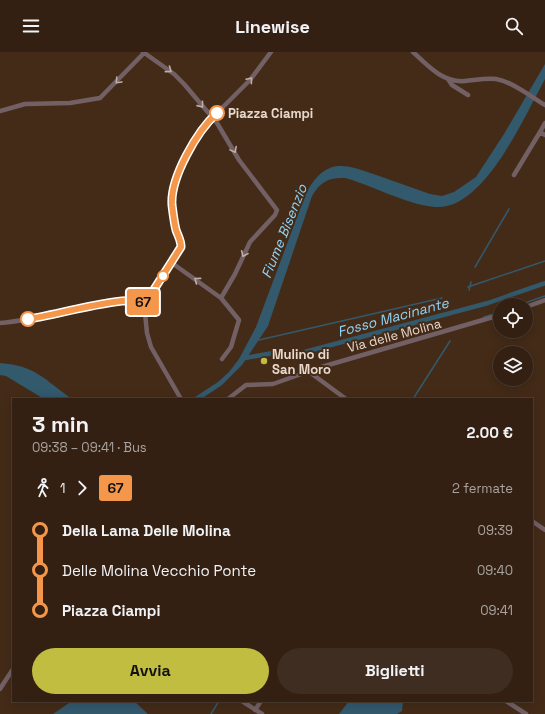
<!DOCTYPE html>
<html lang="it">
<meta charset="utf-8">
<style>
body{margin:0;font-family:"Space Grotesk",sans-serif;background:#3e2d20;color:#f1f3f6;height:100vh;display:flex;flex-direction:column;font-size:15px;white-space:nowrap}
*{box-sizing:border-box;margin:0}
p{font-size:13px;color:#a9a39f}
.icon{flex:none;width:22px;height:22px;fill:none;stroke:currentColor;stroke-width:2;stroke-linecap:round;stroke-linejoin:round}
.map{position:relative;flex:1;overflow:hidden}
.drawer{position:absolute;left:12px;top:346px;width:521px;height:304px;display:flex;flex-direction:column;background:#332012;border-radius:0px;box-shadow:0 2px 10px #0003,0 0 0 1px #4e3e32}
.drawer>*{flex:none}
.badge{padding:0 8px;border-radius:3px;font-size:14px;line-height:26px}
.fabs{position:absolute;left:493px;top:246px;display:grid;gap:8px}
.fabs a{display:grid;place-items:center;width:40px;height:40px;border-radius:50%;background:#332012;box-shadow:0 2px 10px #0003,0 0 0 1px #4e3e32;font-size:20px}
.map>.badge{position:absolute;translate:-50% -50%;box-shadow:0 0 0 2px #fff}
.legs{display:flex;align-items:center;gap:6px;height:44px;padding:0 20px;font-size:13px}
.legs p{margin-inline-start:auto}
.summary{display:flex;align-items:center;justify-content:space-between;height:68px;padding:0 20px}
h1{font-size:22px;font-weight:700;line-height:30px}
.primary-button{display:flex;gap:8px;margin-top:auto;padding:8px 20px}
.primary-button a{flex:1;height:46px;border-radius:24px;background:#c1bd40;color:#111;font-size:16px;font-weight:700;line-height:46px;text-align:center}
.primary-button a+a{background:#3e2d20;color:#f1f3f6}
ul{padding:0 20px;list-style:none}
li{display:flex;align-items:center;gap:14px;height:40px;font-size:15px}
li i{display:grid;place-items:center;width:6px;height:100%;margin:0 5px;background:currentColor}
li i::after{content:'';width:10px;height:10px;margin:-5px;border:3px solid;border-radius:50%;background:#332012}
li p{margin-inline-start:auto}
li:first-child i{background:linear-gradient(#0000 50%,currentColor 0)}
li:last-child i{background:linear-gradient(currentColor 50%,#0000 0)}
header{display:flex;justify-content:space-between;align-items:center;height:52px;padding:0 20px;background:#332012;font-size:18px;font-weight:700}
.map>svg:first-child{display:block}
</style>
<header><svg class="icon" aria-label="menu" viewBox="0 0 24 24"><path d="M4 6h16M4 12h16M4 18h16"/></svg>Linewise<svg class="icon" aria-label="search" viewBox="0 0 24 24"><circle cx="10" cy="10" r="6"/><path d="M15 15l6 6"/></svg></header>
<div class="map">
<svg width="545" height="662" viewBox="0 0 545 662">
<rect width="100%" height="100%" fill="#442b18"/>
<path fill="#33596d" d="M 545,12 L 545,27 C 525,63 484,159 435,155 C 404,152 375,134 345,126 C 329,125 320,130 312,144 L 268,274 L 242,313 L 222,333 L 201,347 L 192,347 L 218,330 L 229,320 L 239,307 L 256,275 L 306,141 C 327,104 345,112 379,124 C 396,130 413,136 430,142 L 442,144 L 454,140 L 476,125 L 504,82 Z
M 0,311 C 37,314 43,327 72,347 L 44,347 L 6,324 L 0,323 Z
M 72,649 L 134,649 L 148,662 L 53,662 Z
M 349,649 L 403,649 L 402,659 L 397,662 L 339,662 Z"/>
<g fill="none" stroke-linecap="round" stroke-linejoin="round">
<path stroke="#33596d" stroke-width="1.5" d="M 475,215 L 509,157
M 468,235 L 545,209
M 469,238 L 471,230
M 519,253 L 545,244
M 484,265 L 500,260
M 259,288 L 442,246
M 413,347 L 450,289
M 211,662 L 219,649"/>
<path stroke="#33596d" stroke-width="4.5" d="M 245,306 L 273,301 L 281,305 L 286,305 L 488,251 L 545,231"/>
<path stroke="#736065" stroke-width="4.5" d="M 143,0 L 174,22 L 184,32 L 217,71 L 239,108 L 277,158 L 275,163 L 250,190 L 235,222 L 221,246
M 413,0 C 428,14 443,31 465,29 C 476,28 485,26 496,27 C 513,30 530,44 545,53
M 448,27 L 452,33 L 468,43
M 0,59 L 25,52 L 70,51 L 100,46 L 145,0
M 545,71 L 540,80 L 545,83
M 514,123 L 540,80
M 172,211 L 221,246 L 239,268 L 231,295 L 222,307
M 144,251 L 148,247 L 180,198 L 181,191 L 176,178 L 172,152 L 173,137 L 187,104 L 209,69 L 250,28 L 271,0
M 144,251 L 147,281 L 151,295 L 181,347
M 526,255 L 545,248
M 0,271 C 39,268 77,256 116,251 C 125,250 136,247 144,251
M 308,319 L 346,347
M 228,347 L 246,333 L 273,332 L 318,316 L 500,263
M 532,469 L 545,478
M 0,637 L 13,617
M 242,649 L 262,662
M 506,649 L 526,662
M 255,658 L 261,649"/>
</g>
<defs><path id="oneway-chevron" d="M-2-3.5L2.5 0L-2 3.5" fill="none" stroke-width="1.6" stroke-linecap="round" stroke-linejoin="round"/></defs>
<g stroke="#bfaea8">
<use href="#oneway-chevron" transform="translate(169 18) rotate(36)"/>
<use href="#oneway-chevron" transform="translate(250 28) rotate(-49)"/>
<use href="#oneway-chevron" transform="translate(118 29) rotate(133)"/>
<use href="#oneway-chevron" transform="translate(201 53) rotate(51)"/>
<use href="#oneway-chevron" transform="translate(234 98) rotate(62)"/>
<use href="#oneway-chevron" transform="translate(244 202) rotate(114)"/>
<use href="#oneway-chevron" transform="translate(197 228) rotate(-143)"/>
</g>
<g fill="none" stroke-linecap="round" stroke-linejoin="round">
<defs>
<path id="line-1" d="M 28,267 C 53,264 123,243 144,250 L 148,247 L 181,195 C 181,188 178,184 176,178 C 174,170 173,161 172,153 C 170,126 197,79 217,61"/>
</defs>
<use href="#line-1" stroke="#fff" stroke-width="9"/>
<use href="#line-1" stroke="#f4974b" stroke-width="6"/>
</g>
<g fill="#fff" stroke="#f4974b" stroke-width="2">
<circle cx="217" cy="61" r="7"/>
<circle cx="163" cy="224" r="5"/>
<circle cx="28" cy="267" r="7"/>
</g>
<circle fill="#c1bd40" stroke="#442b18" stroke-width="1.5" cx="264" cy="309" r="4"/>
<g text-anchor="middle" stroke-width="4" stroke-linejoin="round" paint-order="stroke">
<g font-size="13" font-weight="bold" fill="#e8d8cc" stroke="#442b18" text-anchor="start">
<text x="228" y="66">Piazza Ciampi</text>
</g>
<g font-size="13" fill="#e8d8cc" stroke="#442b18">
<text transform="translate(394 283) rotate(-15)" y="5">Via delle Molina</text>
</g>
<g font-size="13" font-weight="bold" fill="#e8d8cc" stroke="#442b18" text-anchor="start">
<text x="272" y="307">Mulino di<tspan x="272" dy="15">San Moro</tspan></text>
</g>
<g font-size="14" font-style="italic" fill="#90d4f8" stroke="#442b18">
<text transform="translate(284 179) rotate(-68)" y="5">Fiume Bisenzio</text>
<text transform="translate(393 265) rotate(-15)" y="5">Fosso Macinante</text>
</g>
</g>
</svg>
<div class="fabs">
<a><svg class="icon" aria-label="locate" viewBox="0 0 24 24"><circle cx="12" cy="12" r="6"/><path d="M12 2v4M12 18v4M2 12h4M18 12h4"/></svg></a>
<a><svg class="icon" aria-label="layers" viewBox="0 0 24 24"><path d="M12 4l9 5-9 5-9-5zM3 14l9 5 9-5"/></svg></a>
</div>
<b class="badge" style="left:143px;top:250px;background:#f4974b;color:#111">67</b>
<section class="drawer">
<div class="summary"><div><h1>3 min</h1><p>09:38 – 09:41 · Bus</p></div><b>2.00 €</b></div>
<div class="legs"><svg class="icon" aria-label="walk" viewBox="0 0 24 24"><circle cx="13" cy="4" r="2"/><path d="M13 8l-2 6 4 7M11 14l-3 7M7 12l3-4h3l4 4"/></svg>1<svg class="icon" aria-label="forward" viewBox="0 0 24 24"><path d="M9 5l7 7-7 7"/></svg><b class="badge" style="background:#f4974b;color:#111">67</b><p>2 fermate</p></div>
<ul>
<li><i style="color:#f4974b"></i><b>Della Lama Delle Molina</b><p>09:39</p></li>
<li><i style="color:#f4974b"></i><span>Delle Molina Vecchio Ponte</span><p>09:40</p></li>
<li><i style="color:#f4974b"></i><b>Piazza Ciampi</b><p>09:41</p></li>
</ul>
<div class="primary-button"><a>Avvia</a><a>Biglietti</a></div>
</section>
</div>
